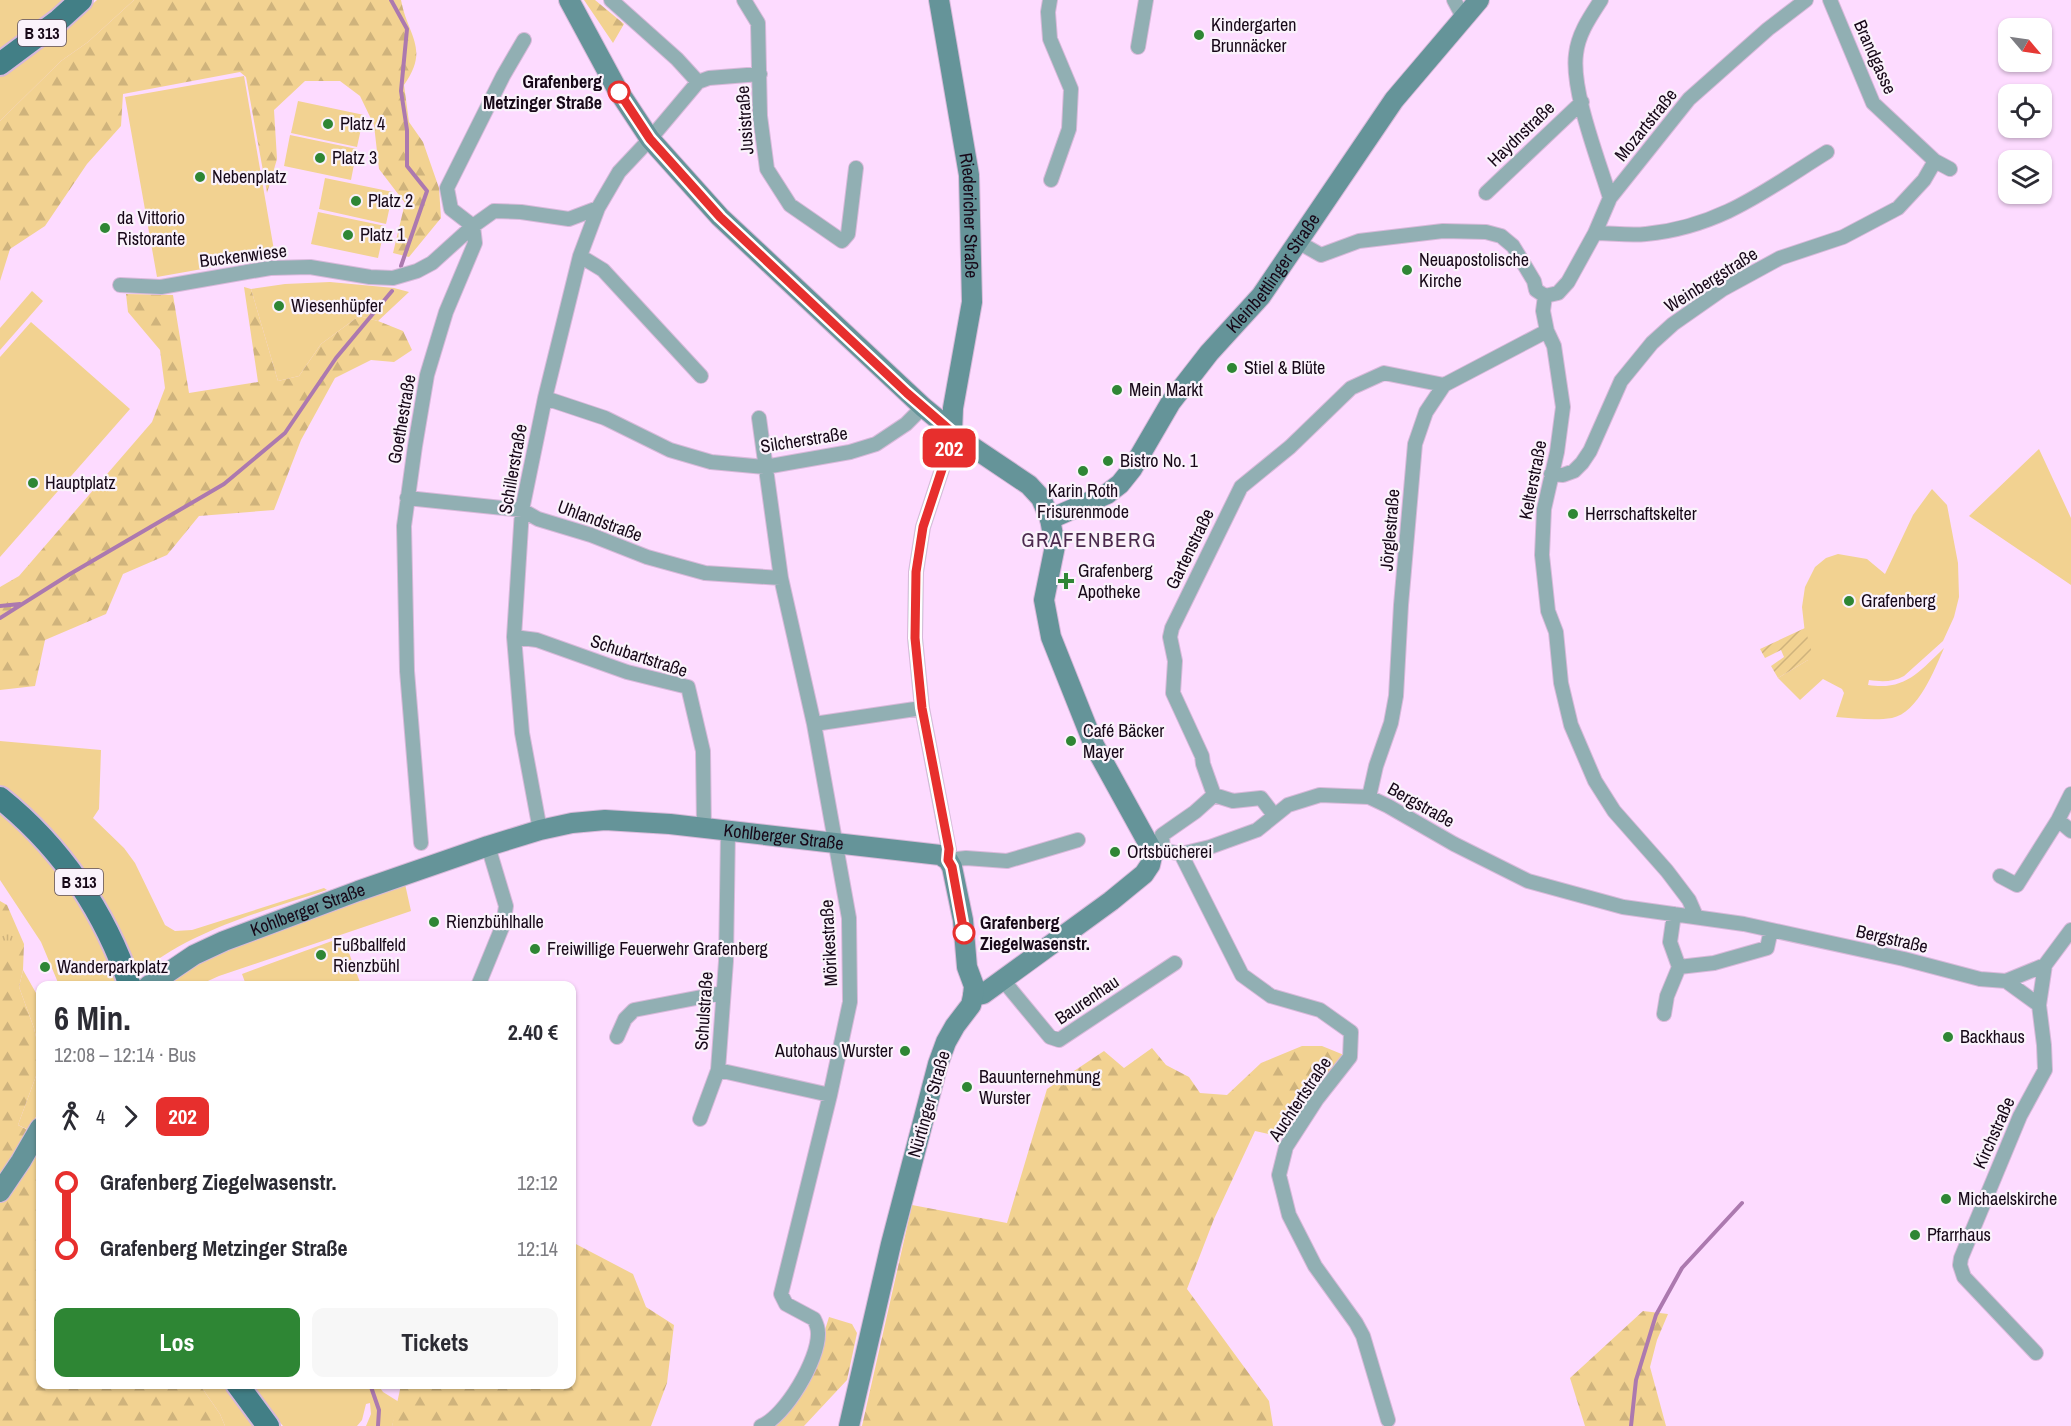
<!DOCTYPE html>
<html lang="de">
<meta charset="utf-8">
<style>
body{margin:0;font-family:"Archivo Narrow",sans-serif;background:#f7f7f7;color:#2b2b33;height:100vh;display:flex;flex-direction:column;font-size:22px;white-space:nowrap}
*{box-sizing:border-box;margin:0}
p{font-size:20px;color:#7c7c81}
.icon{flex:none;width:33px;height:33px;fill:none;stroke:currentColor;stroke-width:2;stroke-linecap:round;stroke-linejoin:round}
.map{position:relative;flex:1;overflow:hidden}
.panel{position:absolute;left:36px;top:981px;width:540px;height:408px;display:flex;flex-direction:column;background:#fff;border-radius:12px;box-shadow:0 2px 4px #0004}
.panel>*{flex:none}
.badge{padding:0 12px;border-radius:9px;font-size:21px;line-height:39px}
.needle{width:39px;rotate:119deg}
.tools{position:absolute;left:1998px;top:18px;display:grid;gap:12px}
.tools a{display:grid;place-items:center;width:54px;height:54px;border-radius:12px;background:#fff;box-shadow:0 2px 4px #0004;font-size:30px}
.map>.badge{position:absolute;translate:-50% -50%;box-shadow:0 0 0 3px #fff}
.legs{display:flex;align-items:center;gap:9px;height:66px;padding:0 18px;font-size:20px}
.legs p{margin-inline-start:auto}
.headline{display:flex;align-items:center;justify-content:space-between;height:102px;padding:0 18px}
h1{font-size:33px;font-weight:800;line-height:45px}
.primary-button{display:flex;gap:12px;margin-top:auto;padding:12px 18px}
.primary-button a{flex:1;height:69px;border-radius:12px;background:#2e8634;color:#fff;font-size:24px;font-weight:800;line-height:69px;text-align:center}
.primary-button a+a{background:#f7f7f7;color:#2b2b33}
ul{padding:0 18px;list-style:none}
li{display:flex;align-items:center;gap:21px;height:66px;font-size:22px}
li i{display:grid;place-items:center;width:9px;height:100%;margin:0 8px;background:currentColor}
li i::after{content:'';width:15px;height:15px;margin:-8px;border:4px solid;border-radius:50%;background:#fff}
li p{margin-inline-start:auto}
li:first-child i{background:linear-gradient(#0000 50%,currentColor 0)}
li:last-child i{background:linear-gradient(currentColor 50%,#0000 0)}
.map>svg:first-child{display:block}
</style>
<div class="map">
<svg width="2071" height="1426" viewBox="0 0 2071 1426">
<defs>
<pattern id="forest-firs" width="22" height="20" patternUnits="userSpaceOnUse" patternTransform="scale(1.5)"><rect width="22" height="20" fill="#f2d291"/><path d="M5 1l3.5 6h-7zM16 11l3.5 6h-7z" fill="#cfb37c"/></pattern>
<pattern id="park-tufts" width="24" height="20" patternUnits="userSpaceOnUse" patternTransform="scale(1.5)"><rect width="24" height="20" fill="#f2d291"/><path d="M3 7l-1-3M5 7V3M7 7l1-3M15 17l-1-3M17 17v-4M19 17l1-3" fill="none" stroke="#cfb37c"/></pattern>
<pattern id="garden-furrows" width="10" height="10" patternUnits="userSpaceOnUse" patternTransform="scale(1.5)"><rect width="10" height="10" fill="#f2d291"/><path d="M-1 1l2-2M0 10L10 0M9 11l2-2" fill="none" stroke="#cfb37c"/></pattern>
</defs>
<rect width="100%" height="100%" fill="#fddbff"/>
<path fill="#f2d291" d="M 0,0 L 65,0 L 18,39 L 0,51 Z
M 97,0 L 134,0 L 88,42 L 61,61 L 0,121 L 0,76 L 50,42 Z
M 244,76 L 275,256 L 157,277 L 125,97 Z
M 298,101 L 364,115 L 357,147 L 291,133 Z
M 290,135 L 357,149 L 351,180 L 284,166 Z
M 325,178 L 393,192 L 386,224 L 319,209 Z
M 318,212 L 385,226 L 378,258 L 311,244 Z
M 330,282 L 394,288 L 409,292 L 378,321 L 359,316 L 321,344 L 299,376 L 278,381 L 251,289 L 285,284 Z
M 32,291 L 43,301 L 0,350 L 0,328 Z
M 31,322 L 130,409 L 0,557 L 0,357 Z
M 2039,449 L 2071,518 L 2071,585 L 1969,516 Z
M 1932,489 L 1947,505 L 1958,563 L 1959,597 L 1954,617 L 1943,641 L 1904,676 C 1893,682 1882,682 1869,680 L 1868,685 C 1905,691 1919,672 1944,648 C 1935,669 1918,713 1892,718 C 1874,721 1854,718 1836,717 L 1844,693 L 1842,689 L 1823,679 L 1800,700 L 1778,678 L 1808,660 L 1802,607 L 1805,587 L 1815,567 L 1826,558 L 1838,554 L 1867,559 L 1885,574 L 1913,515 Z
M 0,741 L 101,750 L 99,809 L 93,818 L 124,848 L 135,863 L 165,925 L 175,931 L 192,930 L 324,888 L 327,890 C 261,912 191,930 137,975 C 125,947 113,917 97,891 C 72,850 36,814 0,785 Z
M 0,811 C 40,844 74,888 99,934 C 108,950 114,969 121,985 L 59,985 L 41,942 L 0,880 Z
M 405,884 L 411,911 L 219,976 L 199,985 L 167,986 L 201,961 L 270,934 Z
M 343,937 L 361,985 L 246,985 L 242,974 Z
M 23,970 L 40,1000 L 40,1109 L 29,1130 L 18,1125 L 36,1076 L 40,1055 L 34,1028 L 19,987 Z
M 200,1385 L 226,1385 L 255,1426 L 225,1426 L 220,1414 Z
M 249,1385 L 378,1385 L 383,1392 L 399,1402 L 392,1426 L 366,1426 L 371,1414 L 370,1403 L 366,1404 L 362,1420 L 357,1426 L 283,1426 Z"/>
<path fill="url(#forest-firs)" d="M 134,0 L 401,0 C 408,37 430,48 404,85 L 409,122 L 423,142 L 439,188 L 441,218 L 409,257 L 393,253 L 405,203 L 379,169 L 374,125 L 360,96 L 340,81 L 305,81 L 274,110 L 277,159 L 267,193 L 246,77 L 240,72 L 123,94 L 121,126 L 87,164 L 45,226 L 10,249 L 0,281 L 0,121 L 61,61 L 88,42 Z
M 584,0 L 595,0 L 624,24 L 613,43 Z
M 244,287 L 251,289 L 278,381 L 299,376 L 321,344 L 359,316 L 378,321 L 403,331 L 412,350 L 394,362 L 371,360 L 335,378 L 301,440 L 274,510 L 199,516 L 167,555 L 123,574 L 106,614 L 45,640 L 35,686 L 0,690 L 0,587 L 19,576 L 152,422 L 165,388 L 160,350 L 128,312 L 126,294 L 173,295 L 189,393 L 258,382 Z
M 0,901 L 7,905 L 24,944 L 23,970 L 19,987 L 34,1028 L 40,1055 L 36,1076 L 18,1125 L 40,1136 L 40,1384 L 200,1385 L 220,1414 L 225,1426 L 0,1426 Z
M 1302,1046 L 1322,1046 L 1344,1055 L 1278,1136 L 1255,1131 L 1214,1219 L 1187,1289 L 1269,1401 L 1273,1426 L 862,1426 L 912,1205 L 1007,1223 L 1047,1089 L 1104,1051 L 1124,1068 L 1152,1048 L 1166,1065 L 1189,1077 L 1200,1093 L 1227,1095 L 1261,1063 Z
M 572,1242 L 633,1274 L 646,1307 L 674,1325 L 667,1383 L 651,1426 L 392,1426 L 401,1385 L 572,1384 Z
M 1643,1311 L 1668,1314 L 1657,1340 L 1650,1367 L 1666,1426 L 1585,1426 L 1570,1378 Z
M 829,1317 L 852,1324 L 857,1333 L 847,1380 L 804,1426 L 774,1426 C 798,1404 820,1348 829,1317 Z"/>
<path fill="url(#park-tufts)" d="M 0,926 L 16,935 L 8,959 L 0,962 Z"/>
<path fill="url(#garden-furrows)" d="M 1805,628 L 1812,653 L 1808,660 L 1778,678 L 1771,666 L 1784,657 L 1781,650 L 1765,658 L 1760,649 Z"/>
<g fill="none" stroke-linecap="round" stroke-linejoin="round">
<path stroke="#ac79af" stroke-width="4" d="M 391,0 L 407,29 L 401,91 L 407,130 L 407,166 L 427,191 L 401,266
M 0,606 L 20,604
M 0,618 L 70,574 L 224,484 L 285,433 L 336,358 L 392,291
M 370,1384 L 379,1410 L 378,1426
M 1631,1426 L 1636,1380 L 1656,1315 L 1682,1268 L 1742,1203"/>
<defs>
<path id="street" d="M 744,0 L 758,23 L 760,116 L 767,169 L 790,205 L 842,241 L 848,234 L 856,168
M 1050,0 L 1048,12 L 1050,39 L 1071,89 L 1069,129 L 1051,180
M 1454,0 L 1463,17
M 1601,0 C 1590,17 1578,34 1576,54 C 1571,91 1599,161 1610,198
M 1830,0 L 1873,103 L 1935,161 L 1950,169
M 1138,47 L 1146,0
M 698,82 L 709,78 L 760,74
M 1486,193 L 1582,102
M 1595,233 C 1612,233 1629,236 1646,234 C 1720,227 1766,190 1827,152
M 1298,242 L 1321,255 L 1359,241 L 1443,231 L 1486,232 L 1501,236 L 1513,246 L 1534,281 L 1536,290 L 1545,296
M 580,256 L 603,270 L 701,376
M 120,285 L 161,287 L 270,268 L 310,267 L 370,277 L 393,278 L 417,271 L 432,263 L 473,226 L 494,211 L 521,212 L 569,219 L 598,208
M 1545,296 L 1543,311 L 1547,331 L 1554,346 L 1563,407 L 1557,452 L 1544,509 L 1542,555 L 1548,611 L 1556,632 L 1561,683 L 1571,725 L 1595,781 L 1614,811 L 1667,871 L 1689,900 L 1696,916
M 1545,296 L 1558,293 L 1568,282 L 1595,233 L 1610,198 L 1689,99 L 1768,29 L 1806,0
M 545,398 L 605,418 L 670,450 L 711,462 L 765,467 L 850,452 L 876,444 L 906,424 L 923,407
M 759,418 L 781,578 L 814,724 L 849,918 L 850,1002 L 830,1095 L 781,1294 L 786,1304 L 814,1319 C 816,1323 818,1328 818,1333 C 819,1359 785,1417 761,1426
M 952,432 L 949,448 L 923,527 L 916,572 L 915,638 L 922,708 L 949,850 L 948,860 L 966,858 L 1007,861 L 1078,840
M 1551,474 L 1563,475 L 1574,471 L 1582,463 L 1590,451 L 1621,381 L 1652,343 L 1673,324 L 1723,289 L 1780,258 L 1843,237 L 1898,208 L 1924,180 L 1935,161
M 407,498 L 522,510 L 538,519 L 591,535 L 647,557 L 705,573 L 781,578
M 514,637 L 537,640 L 627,672 L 688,687 L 703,751 L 704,828
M 814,724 L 922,708
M 1369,797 L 1376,766 L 1391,723 L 1396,696 L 1401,605 L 1415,444 L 1426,412 L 1444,385 L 1547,331
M 1274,815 L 1261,798 L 1233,801 L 1214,795 L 1203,764 L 1202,756 L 1173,693 L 1175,661 L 1170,637 L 1172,628 L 1241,487 L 1290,447 L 1351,388 L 1384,373 L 1444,385
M 2058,820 L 2071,831
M 540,830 L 522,733 L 514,637 L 522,510 L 545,398 L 580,256 L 598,208 L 619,172 L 650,139 L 698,82 L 677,59 L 611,0
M 421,843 L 407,671 L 404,526 L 415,446 L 427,375 L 446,312 L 475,243 L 473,226 L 451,209 L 447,188 L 503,76 L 524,40
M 1163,850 L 1162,835 L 1195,812 L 1214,795
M 1153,852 L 1163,850 L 1181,854 L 1210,847 L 1257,830 L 1288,805 L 1320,795 L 1369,797 L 1388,806 L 1454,844 L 1528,881 L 1623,907 L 1744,924 L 1904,959 L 1980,979 L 2006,981 L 2045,965
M 1181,854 L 1242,975 L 1271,996 L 1320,1010 L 1351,1032 L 1350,1057 L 1317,1099 L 1286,1147 L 1279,1175 L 1289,1215 L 1315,1266 L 1356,1323 L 1363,1336 L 1388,1420
M 2000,876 L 2017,885 L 2058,820 L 2071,794
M 1674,914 L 1670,942 L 1679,967
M 1002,979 L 1050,1037 L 1059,1040 L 1175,963
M 2006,981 L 2039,1005
M 478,986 L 503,925 L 506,906 L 488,846
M 1664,1014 L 1667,996 L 1679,967 L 1714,963 L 1767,948 L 1771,930
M 617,1037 L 625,1019 L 634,1010 L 722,993
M 718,1070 L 830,1095
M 700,1119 L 718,1070 L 726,961 L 728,831
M 2036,1353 L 1964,1277 L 1960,1265 L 1961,1258 L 2020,1116 L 2045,1070 L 2044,1045 L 2039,1005 L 2045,965 L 2071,930"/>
<g id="secondary">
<path d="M 569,0 L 617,89 L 650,139 L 720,217 L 923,407 L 968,444 L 1029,485 L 1041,498 L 1050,519 L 1055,546 L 1044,600 L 1051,637 L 1094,745 L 1153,852 L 1150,865 L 1144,874 L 1111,901 L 983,994 L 973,996"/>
<path id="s1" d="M 939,0 L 969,175 L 972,302 L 953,408 L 952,432"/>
<path id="s2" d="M 1050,519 L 1107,494 L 1120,484 L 1132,469 L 1171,402 L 1209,353 L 1261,296 L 1394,100 L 1479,0"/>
<path id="s3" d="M 148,986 L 194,955 L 224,941 L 358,891 L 488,846 L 540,830 L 572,823 L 605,820 L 670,824 L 940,855 L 948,860 L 952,867 L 963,920 L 967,967 L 974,986 L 973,996 L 971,1005 L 955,1026 L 946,1042 L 938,1064 L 891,1244 L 849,1426"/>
<path d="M 0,1192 L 21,1161 L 40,1128"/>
</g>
<path id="primary" d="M 0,64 L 59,20 L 81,0
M 0,798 C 61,847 105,912 130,986
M 237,1384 L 268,1426"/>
</defs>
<use href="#street" stroke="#d8b9da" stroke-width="16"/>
<use href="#secondary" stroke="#d8b9da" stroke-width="22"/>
<use href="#primary" stroke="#d8b9da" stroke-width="26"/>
<use href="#street" stroke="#91afb3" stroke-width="14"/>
<use href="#secondary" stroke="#659499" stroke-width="20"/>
<use href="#primary" stroke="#427f86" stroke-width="22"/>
</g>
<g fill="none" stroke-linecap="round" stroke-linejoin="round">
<defs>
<path id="line-1" d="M 619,92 L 650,139 L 720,217 L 907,393 L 952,432 L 949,448 L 923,527 L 916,572 L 915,638 L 922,708 L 949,849 L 948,860 L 952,867 L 964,933"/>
</defs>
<use href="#line-1" stroke="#fff" stroke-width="14"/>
<use href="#line-1" stroke="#e72f2d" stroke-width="9"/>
</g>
<g fill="#2e8634" stroke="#faf2fb" stroke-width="2">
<circle cx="1199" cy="35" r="6"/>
<circle cx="328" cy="124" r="6"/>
<circle cx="320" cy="158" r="6"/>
<circle cx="200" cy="177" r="6"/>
<circle cx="356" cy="201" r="6"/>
<circle cx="105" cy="228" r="6"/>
<circle cx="348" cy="235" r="6"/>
<circle cx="1407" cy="270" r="6"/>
<circle cx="279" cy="306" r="6"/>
<circle cx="1232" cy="368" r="6"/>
<circle cx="1117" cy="390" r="6"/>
<circle cx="1108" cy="461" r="6"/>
<circle cx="1083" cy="471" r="6"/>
<circle cx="33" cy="483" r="6"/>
<circle cx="1573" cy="514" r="6"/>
<path d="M1063 572h6v6h6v6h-6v6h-6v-6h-6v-6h6z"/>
<circle cx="1849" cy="601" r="6"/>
<circle cx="1071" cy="741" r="6"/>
<circle cx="1115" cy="852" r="6"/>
<circle cx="434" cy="922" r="6"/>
<circle cx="535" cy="949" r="6"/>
<circle cx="321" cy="955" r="6"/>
<circle cx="45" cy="967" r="6"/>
<circle cx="1948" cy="1037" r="6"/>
<circle cx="905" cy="1051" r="6"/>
<circle cx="967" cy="1087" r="6"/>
<circle cx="1946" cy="1199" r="6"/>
<circle cx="1915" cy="1235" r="6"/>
</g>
<g fill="#fff" stroke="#e72f2d" stroke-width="3">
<circle cx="619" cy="92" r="10"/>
<circle cx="964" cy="933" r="10"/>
</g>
<g text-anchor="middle" stroke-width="4.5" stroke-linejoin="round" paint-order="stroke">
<g fill="#faf2fb" stroke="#5b4e5c" stroke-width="1.5">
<rect x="18" y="20" width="48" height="26" rx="4.5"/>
<rect x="55" y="869" width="48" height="26" rx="4.5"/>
</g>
<g font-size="16" font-weight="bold" fill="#170818">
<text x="42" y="39">B 313</text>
<text x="79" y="888">B 313</text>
</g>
<g font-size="18" fill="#170818" stroke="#faf2fb" text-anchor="start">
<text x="1211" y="31">Kindergarten<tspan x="1211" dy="21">Brunnäcker</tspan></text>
<text x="340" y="130">Platz 4</text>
<text x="332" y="164">Platz 3</text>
<text x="212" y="183">Nebenplatz</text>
<text x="368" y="207">Platz 2</text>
<text x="117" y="224">da Vittorio<tspan x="117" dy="21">Ristorante</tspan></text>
<text x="360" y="241">Platz 1</text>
<text x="1419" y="266">Neuapostolische<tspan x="1419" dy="21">Kirche</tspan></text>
<text x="291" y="312">Wiesenhüpfer</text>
<text x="1244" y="374">Stiel &amp; Blüte</text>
<text x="1129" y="396">Mein Markt</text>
<text x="1120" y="467">Bistro No. 1</text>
<text x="45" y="489">Hauptplatz</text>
<text x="1083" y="497" text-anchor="middle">Karin Roth<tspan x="1083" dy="21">Frisurenmode</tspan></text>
<text x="1585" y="520">Herrschaftskelter</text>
<text x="1078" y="577">Grafenberg<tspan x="1078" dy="21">Apotheke</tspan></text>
<text x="1861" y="607">Grafenberg</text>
<text x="1083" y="737">Café Bäcker<tspan x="1083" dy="21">Mayer</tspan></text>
<text x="1127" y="858">Ortsbücherei</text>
<text x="446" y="928">Rienzbühlhalle</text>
<text x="333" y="951">Fußballfeld<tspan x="333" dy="21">Rienzbühl</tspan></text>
<text x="547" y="955">Freiwillige Feuerwehr Grafenberg</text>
<text x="57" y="973">Wanderparkplatz</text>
<text x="1960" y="1043">Backhaus</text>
<text x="893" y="1057" text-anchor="end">Autohaus Wurster</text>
<text x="979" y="1083">Bauunternehmung<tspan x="979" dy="21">Wurster</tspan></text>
<text x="1958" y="1205">Michaelskirche</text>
<text x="1927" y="1241">Pfarrhaus</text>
</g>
<g font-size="18" fill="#170818" stroke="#faf2fb">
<text transform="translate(1875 57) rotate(66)" y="6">Brandgasse</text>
<text transform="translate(745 120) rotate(-94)" y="6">Jusistraße</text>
<text transform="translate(1646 125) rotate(-51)" y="6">Mozartstraße</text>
<text transform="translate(1521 134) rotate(-44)" y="6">Haydnstraße</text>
<text dy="6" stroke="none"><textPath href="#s1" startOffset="218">Riedericher Straße</textPath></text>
<text transform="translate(243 256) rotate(-7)" y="6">Buckenwiese</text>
<text dy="6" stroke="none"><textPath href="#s2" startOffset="340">Kleinbettlinger Straße</textPath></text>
<text transform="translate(1711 280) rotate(-32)" y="6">Weinbergstraße</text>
<text transform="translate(402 419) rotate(-80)" y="6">Goethestraße</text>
<text transform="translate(804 440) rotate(-9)" y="6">Silcherstraße</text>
<text transform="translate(513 469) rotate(-80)" y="6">Schillerstraße</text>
<text transform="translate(1533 480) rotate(-79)" y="6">Kelterstraße</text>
<text transform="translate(600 521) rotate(20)" y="6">Uhlandstraße</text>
<text transform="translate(1390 530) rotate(-85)" y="6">Jörglestraße</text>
<text transform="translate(1190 549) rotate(-64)" y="6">Gartenstraße</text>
<text transform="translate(639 656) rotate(18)" y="6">Schubartstraße</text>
<text transform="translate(1421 805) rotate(29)" y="6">Bergstraße</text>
<text dy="6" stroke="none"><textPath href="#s3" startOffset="669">Kohlberger Straße</textPath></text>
<text dy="6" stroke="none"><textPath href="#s3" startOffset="178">Kohlberger Straße</textPath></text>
<text transform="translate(1892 939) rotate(13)" y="6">Bergstraße</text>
<text transform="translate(829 943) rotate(-93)" y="6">Mörikestraße</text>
<text transform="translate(1087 1000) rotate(-34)" y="6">Baurenhau</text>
<text transform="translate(704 1011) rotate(-86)" y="6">Schulstraße</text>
<text transform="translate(1300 1099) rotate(-56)" y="6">Auchtertstraße</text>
<text transform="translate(929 1104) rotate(-74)" y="6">Nürtinger Straße</text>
<text transform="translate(1994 1133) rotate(-66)" y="6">Kirchstraße</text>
</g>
<g font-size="18" font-weight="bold" fill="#170818" stroke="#faf2fb" text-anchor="end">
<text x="602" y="88">Grafenberg<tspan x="602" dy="21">Metzinger Straße</tspan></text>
<text x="980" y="929" text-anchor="start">Grafenberg<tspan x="980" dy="21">Ziegelwasenstr.</tspan></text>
</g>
<g font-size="21" letter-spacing="1.5" fill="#4d2b4f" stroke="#faf2fb">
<text x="1089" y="547">GRAFENBERG</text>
</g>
</g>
</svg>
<div class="tools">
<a><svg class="needle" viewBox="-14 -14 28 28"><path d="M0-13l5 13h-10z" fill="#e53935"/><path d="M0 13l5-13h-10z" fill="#7c7c81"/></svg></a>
<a><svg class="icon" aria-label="locate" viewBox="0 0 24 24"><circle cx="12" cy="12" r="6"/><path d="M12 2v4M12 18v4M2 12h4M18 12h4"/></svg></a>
<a><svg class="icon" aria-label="layers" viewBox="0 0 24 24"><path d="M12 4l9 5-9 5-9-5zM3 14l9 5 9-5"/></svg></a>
</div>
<b class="badge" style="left:949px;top:448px;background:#e72f2d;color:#fff">202</b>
<section class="panel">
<div class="headline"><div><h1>6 Min.</h1><p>12:08 – 12:14 · Bus</p></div><b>2.40 €</b></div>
<div class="legs"><svg class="icon" aria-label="walk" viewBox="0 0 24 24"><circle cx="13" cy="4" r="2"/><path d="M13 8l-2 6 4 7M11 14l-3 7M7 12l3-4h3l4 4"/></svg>4<svg class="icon" aria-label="forward" viewBox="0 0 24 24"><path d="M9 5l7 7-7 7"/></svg><b class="badge" style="background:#e72f2d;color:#fff">202</b></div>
<ul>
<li><i style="color:#e72f2d"></i><b>Grafenberg Ziegelwasenstr.</b><p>12:12</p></li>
<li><i style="color:#e72f2d"></i><b>Grafenberg Metzinger Straße</b><p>12:14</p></li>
</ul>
<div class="primary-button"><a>Los</a><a>Tickets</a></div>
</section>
</div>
